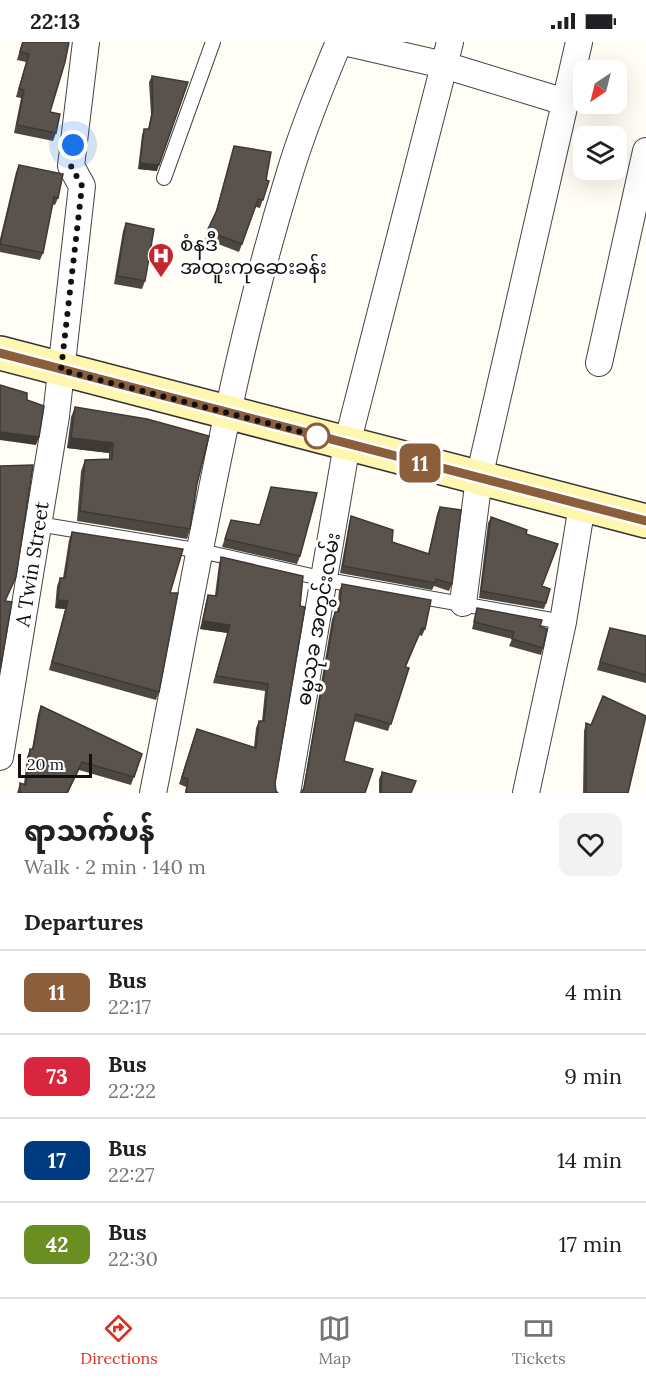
<!DOCTYPE html>
<meta charset="utf-8">
<style>
body{margin:0;font-family:Lora,"Noto Sans Myanmar",serif;background:#f2f2f2;color:#202124;height:100vh;display:flex;flex-direction:column;font-size:22px;white-space:nowrap}
*{box-sizing:border-box;margin:0}
p{font-size:20px;color:#757577}
.icon{flex:none;width:33px;height:33px;fill:none;stroke:currentColor;stroke-width:2;stroke-linecap:round;stroke-linejoin:round}
.map{position:relative;height:751px;overflow:hidden}
.panel{display:flex;flex-direction:column;background:#fff;flex:1}
.panel>*{flex:none}
.badge{padding:0 12px;border-radius:9px;font-size:21px;line-height:39px}
.needle{width:39px;rotate:215deg}
.controls{position:absolute;left:573px;top:18px;display:grid;gap:12px}
.controls a{display:grid;place-items:center;width:54px;height:54px;border-radius:12px;background:#fff;box-shadow:0 6px 24px #0002;font-size:30px}
.scale{position:absolute;left:18px;bottom:15px;width:74px;box-sizing:border-box;padding-left:6px;border:3px solid #111;border-top:0;font-size:16px;line-height:21px;white-space:nowrap;color:#111;-webkit-text-stroke:4px #fff;paint-order:stroke}
.you{position:absolute;width:30px;height:30px;margin:-15px;border:4px solid #fff;border-radius:50%;background:#1a73e8;box-shadow:0 0 0 9px #1a73e833}
.map>.badge{position:absolute;translate:-50% -50%;box-shadow:0 0 0 3px #fff}
h2{padding:0 24px;font-size:22px;line-height:54px}
.round{display:grid;place-items:center;flex:none;width:63px;height:63px;border-radius:12px;background:#f2f2f2}
.summary{display:flex;align-items:center;justify-content:space-between;height:102px;padding:0 24px}
h1{font-size:28px;font-weight:800;line-height:45px}
ul{padding:0;list-style:none}
li{display:flex;align-items:center;gap:18px;height:84px;padding:0 24px;border-top:2px solid #e0e0e0}
li div{flex:1}
li b{display:block;font-size:22px}
li em{font-style:normal}
li .badge{min-width:66px;font-weight:700;text-align:center}
.status{display:flex;justify-content:space-between;align-items:center;height:42px;padding:0 30px;background:#fff;direction:ltr}
.status svg{height:16px;fill:currentColor}
.tab-bar{display:flex;justify-content:space-around;align-items:center;height:84px;border-top:2px solid #e0e0e0;background:#fff;font-size:16px;color:#757577}
.tab-bar a{display:grid;justify-items:center;gap:3px}
.tab-bar .on{color:#d93025}
.map>svg:first-child{display:block}
</style>
<div class="status"><b>22:13</b><svg viewBox="0 0 49 12"><path d="M0 12V9h3v3zM5 12V6h3v6zM10 12V3h3v9zM15 12V0h3v12zM26 1h20v11H26zM47 4h2v5h-2z"/></svg></div>
<div class="map">
<svg width="646" height="751" viewBox="0 0 646 751">
<rect width="100%" height="100%" fill="#fffdf5"/>
<g fill="none" stroke-linecap="round" stroke-linejoin="round">
<defs>
<path id="service" d="M 164,136 L 213,0
M 38,482 L 201,509 L 338,540 L 563,580"/>
<path id="minor" d="M 344,0 L 444,23 L 565,60
M 599,321 L 646,109
M 463,561 L 479,436 L 579,0
M 0,715 L 56,374 L 82,144 L 71,124 L 86,0
M 153,751 C 194,547 226,339 287,140 C 301,92 320,46 339,0
M 287,751 L 347,402 L 450,0
M 526,751 L 563,580 L 582,463"/>
<path id="secondary" d="M 0,311 L 646,479"/>
</defs>
<use href="#service" stroke="#444" stroke-width="16"/>
<use href="#minor" stroke="#444" stroke-width="28"/>
<use href="#secondary" stroke="#333" stroke-width="36"/>
<use href="#service" stroke="#fff" stroke-width="14"/>
<use href="#minor" stroke="#fff" stroke-width="26"/>
<use href="#secondary" stroke="#fff6b0" stroke-width="33"/>
</g>
<path fill="#4d4742" d="M 22,0 L 69,0 L 50,70 L 56,91 L 53,99 L 14,91 L 21,56 L 16,55 L 26,20 L 17,18 Z
M 152,34 L 157,129 L 138,127 L 142,93 L 144,87 L 148,87 L 151,73 L 149,40 Z
M 234,104 L 266,138 L 269,139 L 260,166 L 256,165 L 239,210 L 205,197 L 215,172 Z
M 19,123 L 58,156 L 55,163 L 52,162 L 43,211 L 40,218 L 0,210 L 0,197 L 16,130 Z
M 126,181 L 145,239 L 142,247 L 114,242 L 123,189 Z
M 75,365 L 197,442 L 190,487 L 187,497 L 77,479 L 81,429 L 85,418 L 109,417 L 109,411 L 67,406 L 71,375 Z
M 271,445 L 300,514 L 297,522 L 222,505 L 231,478 L 259,483 Z
M 440,465 L 452,542 L 449,549 L 434,544 L 432,548 L 340,531 L 349,481 L 351,474 L 392,500 L 428,512 L 437,472 Z
M 491,475 L 526,492 L 546,561 L 544,567 L 479,556 L 488,481 Z
M 72,490 L 170,551 L 159,650 L 156,658 L 49,628 L 65,567 L 55,566 L 57,544 L 60,536 L 63,536 L 69,498 Z
M 221,515 L 303,534 L 275,741 L 276,749 L 278,751 L 185,751 L 186,745 L 179,742 L 194,695 L 254,705 L 256,686 L 259,679 L 262,679 L 265,649 L 213,641 L 228,591 L 200,587 L 206,560 L 208,553 L 215,553 L 219,522 Z
M 342,542 L 425,587 L 422,594 L 419,593 L 406,625 L 409,626 L 388,689 L 354,679 L 344,719 L 303,748 L 332,577 L 335,570 L 337,570 L 339,549 Z
M 477,566 L 540,584 L 543,606 L 541,613 L 509,604 L 512,597 L 472,587 Z
M 610,586 L 646,594 L 646,641 L 597,628 Z
M 41,664 L 142,712 L 131,743 L 79,728 L 68,751 L 17,751 L 20,741 L 24,742 L 27,715 L 30,707 L 32,707 L 38,672 Z
M 586,681 L 591,683 L 628,751 L 583,751 L 584,689 Z
M 382,730 L 411,751 L 379,751 L 379,737 Z"/>
<path fill="#3f3936" d="M 140,121 L 159,123 L 157,129 L 138,127 Z
M 0,390 L 39,395 L 36,403 L 0,398 Z
M 71,396 L 113,401 L 109,411 L 67,406 Z
M 58,558 L 68,559 L 65,567 L 55,566 Z
M 203,579 L 230,583 L 228,591 L 200,587 Z"/>
<path fill="#5a524d" stroke="#3f3936" stroke-width="1.5" d="M 23,0 L 69,0 L 65,20 L 50,70 L 60,72 L 56,91 L 17,83 L 24,48 L 19,47 L 29,12 L 20,10 Z
M 152,34 L 188,40 L 159,123 L 140,121 L 144,87 L 149,87 L 153,67 Z
M 234,104 L 271,110 L 266,138 L 269,139 L 263,158 L 258,157 L 242,202 L 207,189 L 217,168 Z
M 19,123 L 63,132 L 58,156 L 54,155 L 43,211 L 0,202 Z
M 126,181 L 154,187 L 145,239 L 117,234 Z
M 0,343 L 27,351 L 27,358 L 44,364 L 39,395 L 0,390 Z
M 75,365 L 147,377 L 209,394 L 197,442 L 190,487 L 80,469 L 85,418 L 112,417 L 113,401 L 71,396 Z
M 33,423 L 16,535 L 5,559 L 12,560 L 0,628 L 0,424 Z
M 271,445 L 317,451 L 300,514 L 225,497 L 231,478 L 260,483 Z
M 440,465 L 461,468 L 452,542 L 436,537 L 435,541 L 343,524 L 351,474 L 393,488 L 392,500 L 429,512 Z
M 491,475 L 527,488 L 526,492 L 558,502 L 542,544 L 550,547 L 546,561 L 481,549 Z
M 72,490 L 183,507 L 170,551 L 178,551 L 159,650 L 52,620 L 68,559 L 58,558 L 60,536 L 65,536 Z
M 221,515 L 303,534 L 300,564 L 305,565 L 275,741 L 276,749 L 278,751 L 186,751 L 188,737 L 182,735 L 197,687 L 256,706 L 259,679 L 264,679 L 268,642 L 216,634 L 230,583 L 203,579 L 208,553 L 217,554 Z
M 342,542 L 431,558 L 425,587 L 422,586 L 405,625 L 409,626 L 391,682 L 356,672 L 344,719 L 373,727 L 365,751 L 301,751 L 304,746 L 335,570 L 339,570 Z
M 477,566 L 542,578 L 540,584 L 547,587 L 543,606 L 512,597 L 514,590 L 474,580 Z
M 610,586 L 646,594 L 646,633 L 600,620 Z
M 603,654 L 646,674 L 628,751 L 586,751 L 586,681 L 591,683 Z
M 41,664 L 142,712 L 134,735 L 82,720 L 67,751 L 20,751 L 20,741 L 26,743 L 30,707 L 33,707 Z
M 382,730 L 416,739 L 411,751 L 381,751 Z"/>
<g fill="none" stroke-linecap="round" stroke-linejoin="round">
<defs>
<path id="line" d="M 0,311 L 646,479"/>
</defs>
<use href="#line" stroke="#fff" stroke-width="14"/>
<use href="#line" stroke="#8b5e3c" stroke-width="9"/>
<path stroke="#111" stroke-width="6" stroke-dasharray="0 10.8" d="M 73,103 L 71,124 L 82,144 L 61,328 L 317,394"/>
</g>
<defs>
<symbol id="hospital-pin" viewBox="-11 -11 22 30"><path d="M0 17L-7.5 6A9.5 9.5 0 1 1 7.5 6Z" fill="#c4262e" stroke="#fff"/><path d="M-5-5h3v3.5h4V-5h3V5h-3V1.5h-4V5h-3Z" fill="#fff"/></symbol>
</defs>
<g fill-rule="evenodd">
<use href="#hospital-pin" x="146" y="199" width="30" height="40"/>
</g>
<circle fill="#fff" stroke="#8b5e3c" stroke-width="3" cx="317" cy="394" r="12"/>
<g text-anchor="middle" stroke-width="6" stroke-linejoin="round" paint-order="stroke">
<g font-size="20" fill="#111" stroke="#fff" text-anchor="start">
<text x="180" y="209">စံနဒီ<tspan x="180" dy="23">အထူးကုဆေးခန်း</tspan></text>
</g>
<g font-size="20" fill="#111" stroke="#fff">
<text transform="translate(32 522) rotate(-81)" y="7">A Twin Street</text>
<text transform="translate(318 577) rotate(-80)" y="7">ဓမ္မသုခ အတွင်းလမ်း</text>
</g>
</g>
</svg>
<div class="controls">
<a><svg class="needle" viewBox="-14 -14 28 28"><path d="M0-13l5 13h-10z" fill="#e53935"/><path d="M0 13l5-13h-10z" fill="#757577"/></svg></a>
<a><svg class="icon" aria-label="layers" viewBox="0 0 24 24"><path d="M12 4l9 5-9 5-9-5zM3 14l9 5 9-5"/></svg></a>
</div>
<div class="scale">20 m</div>
<div class="you" style="left:73px;top:103px"></div>
<b class="badge" style="left:420px;top:421px;background:#8b5e3c;color:#fff">11</b>
</div>
<section class="panel">
<div class="summary"><div><h1>ရာသက်ပန်</h1><p>Walk · 2 min · 140 m</p></div><a class="round"><svg class="icon" aria-label="heart" viewBox="0 0 24 24"><path d="M12 20l-8-8c-3-5 5-10 8-4 3-6 11-1 8 4z"/></svg></a></div>
<h2>Departures</h2>
<ul>
<li><span class="badge" style="background:#8b5e3c;color:#fff">11</span><div><b>Bus</b><p>22:17</p></div><em>4 min</em></li>
<li><span class="badge" style="background:#d7263d;color:#fff">73</span><div><b>Bus</b><p>22:22</p></div><em>9 min</em></li>
<li><span class="badge" style="background:#003b80;color:#fff">17</span><div><b>Bus</b><p>22:27</p></div><em>14 min</em></li>
<li><span class="badge" style="background:#6b8e23;color:#fff">42</span><div><b>Bus</b><p>22:30</p></div><em>17 min</em></li>
</ul>
</section>
<nav class="tab-bar">
<a class="on"><svg class="icon" aria-label="directions" viewBox="0 0 24 24"><path d="M12 3l9 9-9 9-9-9zM9 14v-3h6M13 9l2 2-2 2"/></svg>Directions</a>
<a><svg class="icon" aria-label="map" viewBox="0 0 24 24"><path d="M3 6l6-2 6 2 6-2v14l-6 2-6-2-6 2zM9 4v14M15 6v14"/></svg>Map</a>
<a><svg class="icon" aria-label="tickets" viewBox="0 0 24 24"><path d="M3 7h18v10H3zM15 7v10"/></svg>Tickets</a>
</nav>
